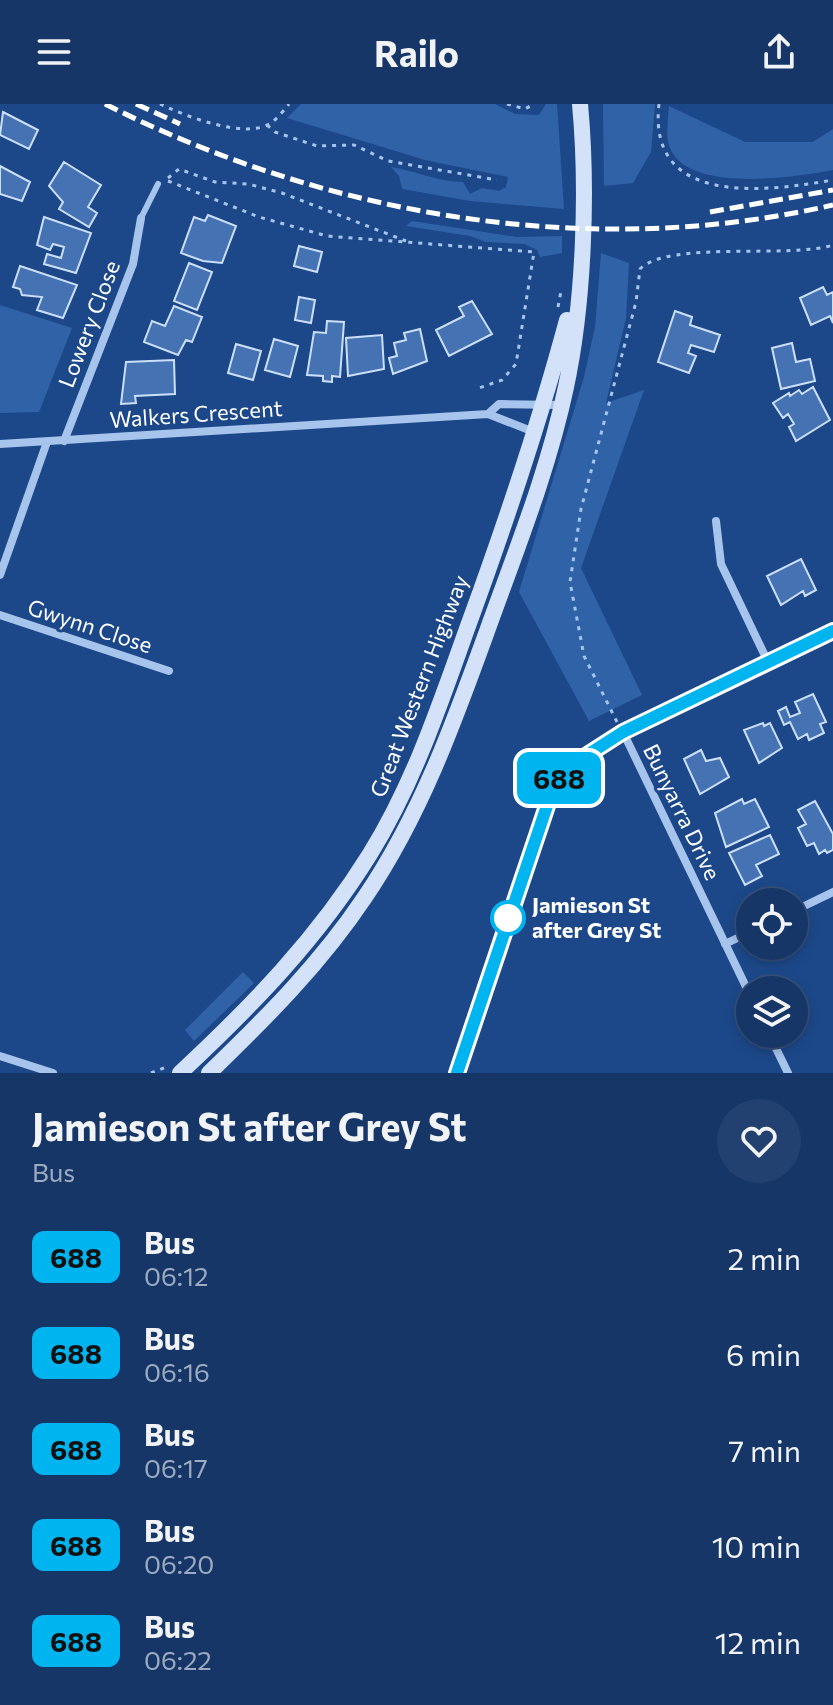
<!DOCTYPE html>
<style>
body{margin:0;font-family:Commissioner,sans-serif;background:#224170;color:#f1f3f6;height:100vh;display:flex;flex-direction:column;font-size:30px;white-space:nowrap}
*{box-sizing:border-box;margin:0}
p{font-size:26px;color:#9dabc0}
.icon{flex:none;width:44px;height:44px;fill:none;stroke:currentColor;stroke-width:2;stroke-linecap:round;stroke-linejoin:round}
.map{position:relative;height:969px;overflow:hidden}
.sheet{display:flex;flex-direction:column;background:#153667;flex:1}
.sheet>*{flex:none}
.badge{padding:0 16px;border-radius:12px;font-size:28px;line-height:52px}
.tools{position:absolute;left:736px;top:784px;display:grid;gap:16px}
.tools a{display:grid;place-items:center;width:72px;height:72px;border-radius:50%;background:#153667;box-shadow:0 4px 12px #0003,0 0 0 2px #34507b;font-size:40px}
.map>.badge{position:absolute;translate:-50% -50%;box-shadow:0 0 0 4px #fff}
.round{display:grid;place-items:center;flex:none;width:84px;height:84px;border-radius:42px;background:#224170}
.headline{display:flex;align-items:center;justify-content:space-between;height:136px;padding:0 32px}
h1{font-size:38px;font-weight:700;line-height:60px}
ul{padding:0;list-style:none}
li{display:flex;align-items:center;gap:24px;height:96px;padding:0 32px}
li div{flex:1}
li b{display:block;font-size:30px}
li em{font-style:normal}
li .badge{min-width:88px;font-weight:700;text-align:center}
header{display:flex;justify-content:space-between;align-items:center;height:104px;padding:0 32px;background:#153667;font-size:36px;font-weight:700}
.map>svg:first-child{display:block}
</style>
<header><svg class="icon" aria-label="menu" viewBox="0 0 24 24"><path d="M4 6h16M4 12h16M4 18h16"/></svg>Railo<svg class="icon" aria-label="share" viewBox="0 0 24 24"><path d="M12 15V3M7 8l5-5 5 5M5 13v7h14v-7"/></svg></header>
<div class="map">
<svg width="833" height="969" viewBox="0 0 833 969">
<rect width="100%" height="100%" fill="#1c4889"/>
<path fill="#3062a7" d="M 301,0 L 495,0 L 515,10 L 539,11 L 546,0 L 557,0 L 564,105 L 470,97 L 402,85 L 399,72 L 391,63 C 416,67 438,78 463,78 L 470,90 L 482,84 L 499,87 L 506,83 L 508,73 L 425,56 L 287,14 Z
M 603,0 L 655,0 L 651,48 L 633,79 L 604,82 Z
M 669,2 L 745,38 L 813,38 L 833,25 L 833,66 C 795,73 699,88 673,50 C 664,37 668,17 669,2 Z
M 412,117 L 517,133 L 562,132 L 562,149 L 540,153 L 537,146 L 525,140 L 486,138 L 470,132 L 406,122 Z
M 601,149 L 629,159 L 626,214 L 606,299 L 644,286 L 581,464 L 642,591 L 589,617 L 519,488 L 584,273 L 595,223 Z
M 0,201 L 72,224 L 39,308 L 0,309 Z
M 243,868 L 254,879 L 194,937 L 185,926 Z"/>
<path fill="#4572b2" stroke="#ccdff9" stroke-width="2" d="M 3,8 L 38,26 L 29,45 L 0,31 Z
M 64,58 L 101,81 L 88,103 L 97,109 L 89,123 L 59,105 L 63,98 L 49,82 Z
M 0,62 L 30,78 L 22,97 L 0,90 Z
M 208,111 L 236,122 L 222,159 L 203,157 L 181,149 L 194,113 L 205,117 Z
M 44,113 L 91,129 L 76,169 L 44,160 L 47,150 L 61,154 L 64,143 L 53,140 L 50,146 L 37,141 Z
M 299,142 L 322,148 L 317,168 L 294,162 Z
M 189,159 L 212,168 L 197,206 L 174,197 Z
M 20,162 L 77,181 L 63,214 L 37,206 L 42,193 L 22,191 L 20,185 L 13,183 Z
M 823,183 L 827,191 L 833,188 L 833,219 L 830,212 L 811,221 L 800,194 Z
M 299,193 L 315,196 L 311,219 L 295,216 Z
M 472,197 L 492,230 L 449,252 L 436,226 L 464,212 L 459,203 Z
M 174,202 L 202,213 L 192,238 L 186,236 L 178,251 L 144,238 L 152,217 L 165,222 Z
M 675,207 L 692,213 L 690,221 L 720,231 L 714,248 L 691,241 L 688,249 L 696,252 L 689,269 L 658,258 Z
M 327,217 L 344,218 L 340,273 L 332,272 L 332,278 L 323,277 L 323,272 L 307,271 L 314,228 L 326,229 Z
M 420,225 L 427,257 L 393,270 L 389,254 L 397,252 L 394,239 L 406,236 L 404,229 Z
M 382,231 L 384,265 L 348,272 L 346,234 Z
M 274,235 L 298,242 L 290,273 L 265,266 Z
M 792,239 L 796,258 L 810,255 L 815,277 L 781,285 L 772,244 Z
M 236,240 L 261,247 L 253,276 L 228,269 Z
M 174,256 L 175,290 L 135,292 L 136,299 L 121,300 L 126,258 Z
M 813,283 L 830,316 L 796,337 L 789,323 L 794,320 L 788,310 L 783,314 L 773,299 L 789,289 L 790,292 L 799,286 L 802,290 Z
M 801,455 L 816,486 L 805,492 L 803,487 L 781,501 L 767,472 Z
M 813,590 L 826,618 L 820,620 L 824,629 L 809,636 L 807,630 L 798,635 L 790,618 L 784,621 L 778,607 L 786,603 L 790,613 L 800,609 L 795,598 Z
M 763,619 L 764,622 L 770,619 L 782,644 L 759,659 L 744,626 Z
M 701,646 L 706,657 L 720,654 L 729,673 L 700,690 L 684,655 Z
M 742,695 L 744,700 L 755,695 L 769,723 L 726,743 L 715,709 Z
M 815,697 L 833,730 L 833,746 L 827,749 L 825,746 L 819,750 L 814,739 L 807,742 L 798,724 L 806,720 L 798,706 Z
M 770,731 L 779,750 L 756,761 L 762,772 L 745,781 L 729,749 Z"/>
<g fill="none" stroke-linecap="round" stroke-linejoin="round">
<path stroke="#a7c4ec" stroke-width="3" stroke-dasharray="4 6" stroke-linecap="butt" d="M 160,0 C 185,12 246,36 271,19 C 278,14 284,6 289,0
M 507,0 L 525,5 L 534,0
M 659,0 C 647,103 765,88 833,76
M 267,21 L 275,28 L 317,42 L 354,41 L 388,57 L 497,76
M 168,74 L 179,65 L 215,78 L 248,80 L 282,89 L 406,137
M 168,77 L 259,113 L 327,132 L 534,148 L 516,260 L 502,276 L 479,284
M 558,203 L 561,187
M 617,618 L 584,552 L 570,478 L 581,405 L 636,198 L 640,165 C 669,136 790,155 833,141
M 151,969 L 166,963"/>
<path stroke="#a7c4ec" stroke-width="6" d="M 141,114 L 158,80"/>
<path stroke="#a7c4ec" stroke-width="8" d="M 488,310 L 499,300 L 562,301
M 64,337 L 133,160 L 141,114
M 0,340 L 488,310 L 534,328
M 716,417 L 721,460 L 768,558
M 0,471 L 47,338
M 0,511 L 169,567
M 623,628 L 750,891
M 794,807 L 833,788
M 725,840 L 750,828
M 769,930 L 788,969
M 0,952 L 53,969
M 457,969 L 545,705 L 559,674 L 589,647 L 833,527"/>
<path stroke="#d3e2f9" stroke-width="16" d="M 180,969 C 252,902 318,834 370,750 C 414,679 440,600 468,522 C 505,421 539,320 567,216
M 209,969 C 266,914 321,859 365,793 C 420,712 453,621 486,530 C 515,449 548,368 566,283 C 584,199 588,86 580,0"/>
<path stroke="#fff" stroke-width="5" stroke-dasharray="14 6" stroke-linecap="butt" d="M 105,0 C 327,112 589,157 833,101
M 136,0 L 180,20
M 710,108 L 833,86"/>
</g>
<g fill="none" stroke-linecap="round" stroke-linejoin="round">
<defs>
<path id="line" d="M 457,969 L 551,690 L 570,662 L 623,628 L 833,527"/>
</defs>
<use href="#line" stroke="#fff" stroke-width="18"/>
<use href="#line" stroke="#00b5ef" stroke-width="12"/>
</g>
<circle fill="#fff" stroke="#00b5ef" stroke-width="4" cx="508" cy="814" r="16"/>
<g text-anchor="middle" stroke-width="6" stroke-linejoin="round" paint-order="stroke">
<g font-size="22" fill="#fff" stroke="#1c4889">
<text transform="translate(89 220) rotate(-69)" y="8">Lowery Close</text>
<text transform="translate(196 310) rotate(-4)" y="8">Walkers Crescent</text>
<text transform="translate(90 522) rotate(18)" y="8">Gwynn Close</text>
<text transform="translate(419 582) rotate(-69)" y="8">Great Western Highway</text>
<text transform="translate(682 708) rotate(64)" y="8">Bunyarra Drive</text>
</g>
<g font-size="22" font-weight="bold" fill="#fff" stroke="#1c4889" text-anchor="start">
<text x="532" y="809">Jamieson St<tspan x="532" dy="25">after Grey St</tspan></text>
</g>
</g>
</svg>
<div class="tools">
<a><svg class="icon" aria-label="locate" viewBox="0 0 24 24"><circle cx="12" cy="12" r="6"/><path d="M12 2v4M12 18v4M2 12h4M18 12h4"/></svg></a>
<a><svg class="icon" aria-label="layers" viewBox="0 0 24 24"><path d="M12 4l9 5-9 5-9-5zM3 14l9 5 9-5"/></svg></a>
</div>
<b class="badge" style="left:559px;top:674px;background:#00b5ef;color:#111">688</b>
</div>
<section class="sheet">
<div class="headline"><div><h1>Jamieson St after Grey St</h1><p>Bus</p></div><a class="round"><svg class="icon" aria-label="heart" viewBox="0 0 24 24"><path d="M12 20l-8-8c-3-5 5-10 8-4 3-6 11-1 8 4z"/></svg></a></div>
<ul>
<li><span class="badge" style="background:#00b5ef;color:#111">688</span><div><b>Bus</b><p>06:12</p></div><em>2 min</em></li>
<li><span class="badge" style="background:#00b5ef;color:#111">688</span><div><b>Bus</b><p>06:16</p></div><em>6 min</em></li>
<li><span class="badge" style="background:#00b5ef;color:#111">688</span><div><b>Bus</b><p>06:17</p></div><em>7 min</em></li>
<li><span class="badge" style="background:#00b5ef;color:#111">688</span><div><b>Bus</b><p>06:20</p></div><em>10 min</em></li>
<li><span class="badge" style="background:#00b5ef;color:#111">688</span><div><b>Bus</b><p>06:22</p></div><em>12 min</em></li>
</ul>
</section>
